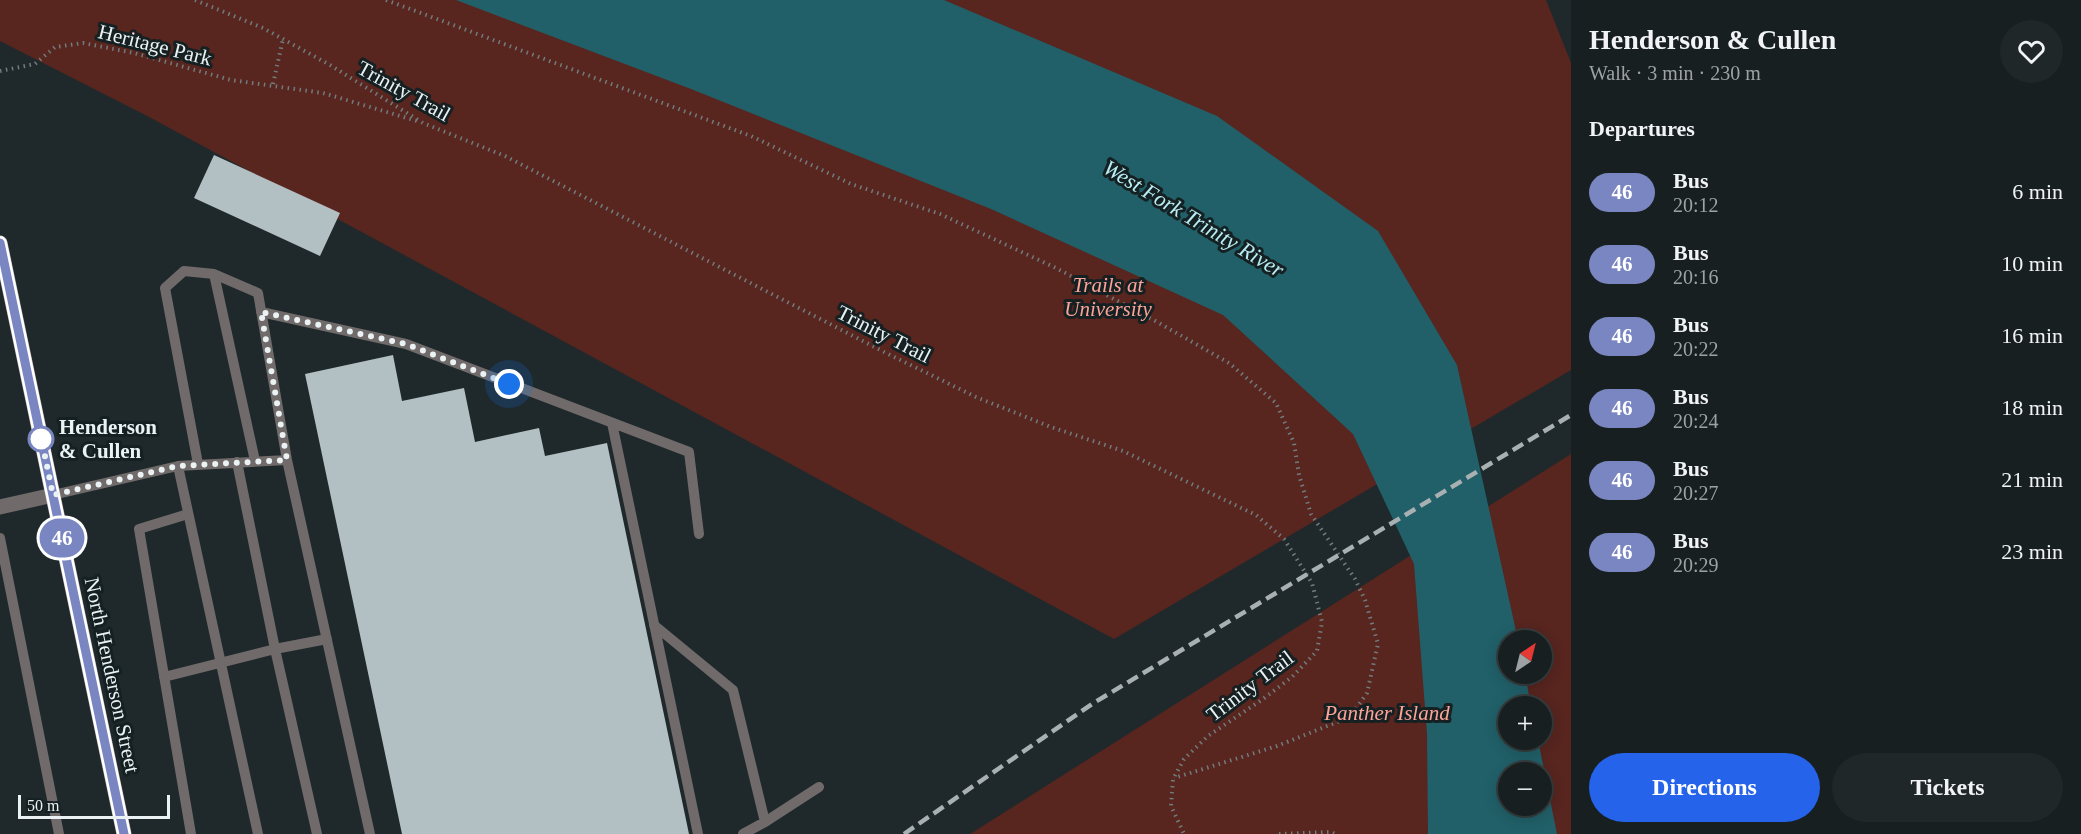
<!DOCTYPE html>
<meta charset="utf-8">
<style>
body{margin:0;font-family:Georgia,serif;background:#202729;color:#f1f3f6;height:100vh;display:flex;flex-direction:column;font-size:22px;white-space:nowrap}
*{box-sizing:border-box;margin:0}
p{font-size:20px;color:#9ea2a5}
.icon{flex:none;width:33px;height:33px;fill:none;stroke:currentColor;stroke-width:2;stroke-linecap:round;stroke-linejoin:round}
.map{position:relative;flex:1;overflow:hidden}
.side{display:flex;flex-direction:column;background:#171f20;width:510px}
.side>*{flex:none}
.badge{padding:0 12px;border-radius:20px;font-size:21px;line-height:39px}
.needle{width:39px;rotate:35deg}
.tools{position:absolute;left:1498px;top:630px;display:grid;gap:12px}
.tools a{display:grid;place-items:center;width:54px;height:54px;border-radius:50%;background:#171f20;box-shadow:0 3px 15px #0003,0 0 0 2px #363d3e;font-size:30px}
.scale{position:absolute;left:18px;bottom:15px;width:152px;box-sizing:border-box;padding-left:6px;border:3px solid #ebf2f4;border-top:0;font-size:16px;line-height:21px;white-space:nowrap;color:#ebf2f4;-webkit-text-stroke:4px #152022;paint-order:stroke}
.you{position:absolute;width:30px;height:30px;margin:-15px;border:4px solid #fff;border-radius:50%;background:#1a73e8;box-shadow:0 0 0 9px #1a73e833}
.map>.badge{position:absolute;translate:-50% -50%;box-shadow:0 0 0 3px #fff}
h2{padding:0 18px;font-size:22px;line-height:54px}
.round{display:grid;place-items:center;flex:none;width:63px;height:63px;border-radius:32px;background:#202729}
.overview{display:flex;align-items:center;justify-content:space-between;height:102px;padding:0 18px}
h1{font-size:28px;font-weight:800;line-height:45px}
.button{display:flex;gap:12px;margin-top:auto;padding:12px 18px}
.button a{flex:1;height:69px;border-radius:36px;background:#2563eb;color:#fff;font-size:24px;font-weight:800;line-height:69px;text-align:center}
.button a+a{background:#202729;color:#f1f3f6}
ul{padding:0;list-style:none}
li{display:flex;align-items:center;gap:18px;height:72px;padding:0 18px}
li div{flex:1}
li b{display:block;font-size:22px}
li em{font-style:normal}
li .badge{min-width:66px;font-weight:700;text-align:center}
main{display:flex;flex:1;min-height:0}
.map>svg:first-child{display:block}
</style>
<main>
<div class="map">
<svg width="1571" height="834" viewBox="0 0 1571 834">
<rect width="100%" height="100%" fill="#1f292b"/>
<path fill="#58251f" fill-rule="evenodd" d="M 0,0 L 1546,0 L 1571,63 L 1571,370 L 1114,639 L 151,118 L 0,41 Z
M 1571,454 L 1571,834 L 970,834 ZM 1509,640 L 1542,640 L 1542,674 L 1509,674 ZM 1509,706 L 1542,706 L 1542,740 L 1509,740 ZM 1509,772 L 1542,772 L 1542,806 L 1509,806 Z"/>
<path fill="#216069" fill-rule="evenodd" d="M 456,0 L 944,0 L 1217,116 L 1378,231 L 1457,365 L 1518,640 L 1509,640 L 1509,674 L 1525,674 L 1531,706 L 1509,706 L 1509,740 L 1538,740 L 1557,834 L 1428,834 L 1427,734 L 1414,564 L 1353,434 L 1223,315 L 991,209 L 691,89 ZM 1509,772 L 1542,772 L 1542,806 L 1509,806 Z"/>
<path fill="#b3c0c3" d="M 214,155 L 340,213 L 320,256 L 194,198 Z
M 393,355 L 402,401 L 464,388 L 475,442 L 539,428 L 545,456 L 607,443 L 689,834 L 402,834 L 305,374 Z"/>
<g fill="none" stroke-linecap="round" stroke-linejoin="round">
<path stroke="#727b7d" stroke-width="4" stroke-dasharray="1.5 4.5" stroke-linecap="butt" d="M 195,0 L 263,28 L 330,65 L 423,123 L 505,156 L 884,352 L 976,397 L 1051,427 L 1123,451 L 1256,515 L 1284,539 L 1312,583 L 1322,622 L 1317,651 L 1292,677 L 1263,699 L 1208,736 L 1184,759 L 1173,779 L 1171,806 L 1184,834
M 386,0 L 751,136 L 851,184 L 940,214 L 1056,268 L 1159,323 L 1229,363 L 1276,403 L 1294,443 L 1299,475 L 1311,514 L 1355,579 L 1365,600 L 1378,644 L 1367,693 L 1350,717 L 1277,746 L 1174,778
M 0,71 L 35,64 L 55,47 L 83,43 L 134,53 L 231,80 L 323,93 L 417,121
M 273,84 L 283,39
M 1279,834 L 1331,832 L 1335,834"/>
<path stroke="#706b6a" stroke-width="10" d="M 214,274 L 255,461
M 261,312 L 406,344 L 689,452 L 699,534
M 612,423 L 698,834
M 287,460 L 370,834
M 178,466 L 258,834
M 53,495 L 178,466 L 287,460 L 258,293 L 214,274 L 184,271 L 165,288 L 198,464
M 188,514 L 139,529 L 191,834
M 0,538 L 59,834
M 654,625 L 733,690 L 765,822 L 743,834
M 164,677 L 275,649 L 237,462
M 765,822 L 819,787
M 317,834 L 275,649 L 327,639"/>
<path stroke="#706b6a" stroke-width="15" d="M 0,507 L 53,495"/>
<path stroke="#b9aeac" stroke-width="15" d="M 0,243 L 124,834"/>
<path stroke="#a9b0b2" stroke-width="4.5" stroke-dasharray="12 6" stroke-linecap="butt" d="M 904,834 L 1092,704 L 1571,415"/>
</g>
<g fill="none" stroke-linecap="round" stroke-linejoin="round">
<defs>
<path id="line" d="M 0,243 L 124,834"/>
</defs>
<use href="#line" stroke="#fff" stroke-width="14"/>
<use href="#line" stroke="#7986c2" stroke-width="9"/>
<path stroke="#ebf2f4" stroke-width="6" stroke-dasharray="0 10.8" d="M 41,439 L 41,437 L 53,495 L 178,466 L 287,460 L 261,312 L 406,344 L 509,384"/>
</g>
<circle fill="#fff" stroke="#7986c2" stroke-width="3" cx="41" cy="439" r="12"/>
<g text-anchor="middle" stroke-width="6" stroke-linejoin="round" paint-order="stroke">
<g font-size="21" fill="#ebf2f4" stroke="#152022">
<text transform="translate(155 45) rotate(14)" y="7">Heritage Park</text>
<text transform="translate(404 91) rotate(29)" y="7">Trinity Trail</text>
<text transform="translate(884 334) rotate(27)" y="7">Trinity Trail</text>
<text transform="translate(112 675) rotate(78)" y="7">North Henderson Street</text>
<text transform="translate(1250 686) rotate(-37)" y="7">Trinity Trail</text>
</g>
<g font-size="21" font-style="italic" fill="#fda397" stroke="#152022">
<text x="1108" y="292">Trails at<tspan x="1108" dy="24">University</tspan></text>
<text x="1387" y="720">Panther Island</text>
</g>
<g font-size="21" font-weight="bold" fill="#ebf2f4" stroke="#152022" text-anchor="start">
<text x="59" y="434">Henderson<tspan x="59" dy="24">&amp; Cullen</tspan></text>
</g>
<g font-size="22" font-style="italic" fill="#b8edf5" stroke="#152022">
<text transform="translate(1194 218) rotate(31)" y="8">West Fork Trinity River</text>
</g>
</g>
</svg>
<div class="tools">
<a><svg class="needle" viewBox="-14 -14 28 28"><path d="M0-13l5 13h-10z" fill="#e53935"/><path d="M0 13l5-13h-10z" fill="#9ea2a5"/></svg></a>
<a>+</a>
<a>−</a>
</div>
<div class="scale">50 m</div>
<div class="you" style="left:509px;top:384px"></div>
<b class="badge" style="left:62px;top:538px;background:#7986c2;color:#fff">46</b>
</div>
<section class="side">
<div class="overview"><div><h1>Henderson &amp; Cullen</h1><p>Walk · 3 min · 230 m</p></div><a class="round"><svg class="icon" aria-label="heart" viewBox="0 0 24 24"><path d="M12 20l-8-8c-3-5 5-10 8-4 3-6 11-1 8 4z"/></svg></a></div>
<h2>Departures</h2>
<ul>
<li><span class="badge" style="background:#7986c2;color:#fff">46</span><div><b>Bus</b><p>20:12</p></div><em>6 min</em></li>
<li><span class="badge" style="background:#7986c2;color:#fff">46</span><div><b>Bus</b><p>20:16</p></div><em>10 min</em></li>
<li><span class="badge" style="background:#7986c2;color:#fff">46</span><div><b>Bus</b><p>20:22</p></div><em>16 min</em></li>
<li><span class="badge" style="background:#7986c2;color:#fff">46</span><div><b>Bus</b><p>20:24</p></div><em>18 min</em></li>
<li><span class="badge" style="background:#7986c2;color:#fff">46</span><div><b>Bus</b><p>20:27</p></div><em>21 min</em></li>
<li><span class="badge" style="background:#7986c2;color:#fff">46</span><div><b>Bus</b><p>20:29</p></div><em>23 min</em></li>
</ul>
<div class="button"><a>Directions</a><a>Tickets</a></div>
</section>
</main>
